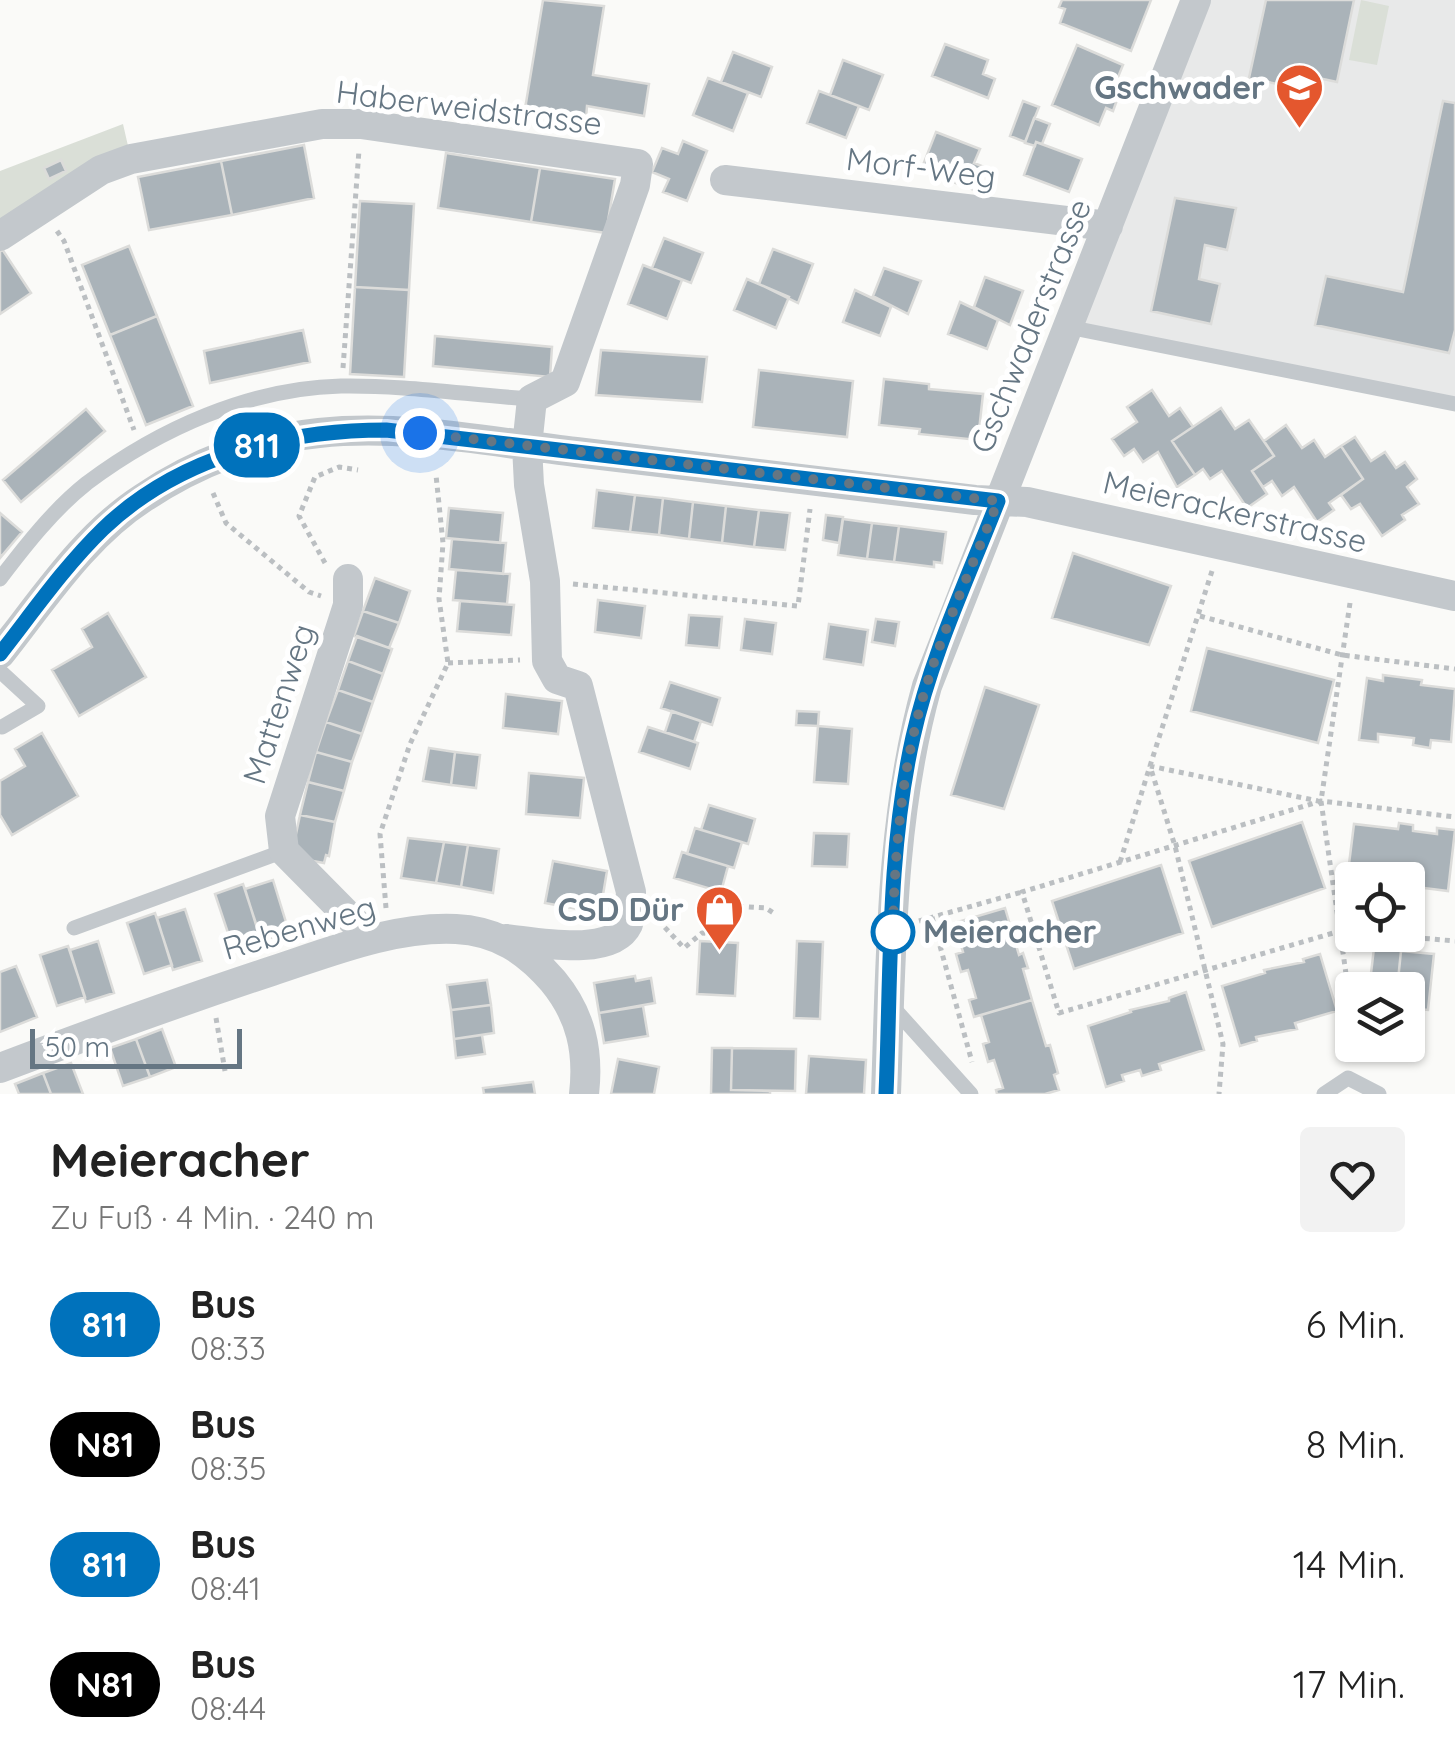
<!DOCTYPE html>
<html lang="de">
<meta charset="utf-8">
<style>
body{margin:0;font-family:Quicksand,sans-serif;background:#f2f2f2;color:#222;height:100vh;display:flex;flex-direction:column;font-size:38px;white-space:nowrap}
*{box-sizing:border-box;margin:0}
p{font-size:32px;color:#767676}
.icon{flex:none;width:55px;height:55px;fill:none;stroke:currentColor;stroke-width:2;stroke-linecap:round;stroke-linejoin:round}
.map{position:relative;height:1094px;overflow:hidden}
.panel{display:flex;flex-direction:column;background:#fff;flex:1}
.panel>*{flex:none}
.badge{padding:0 20px;border-radius:32px;font-size:35px;line-height:65px}
.tools{position:absolute;left:1335px;top:862px;display:grid;gap:20px}
.tools a{display:grid;place-items:center;width:90px;height:90px;border-radius:10px;background:#fff;box-shadow:0 2px 8px #0004;font-size:50px}
.scale{position:absolute;left:30px;bottom:25px;width:212px;box-sizing:border-box;padding-left:10px;border:5px solid #657683;border-top:0;font-size:28px;line-height:35px;white-space:nowrap;color:#657683;-webkit-text-stroke:8px #fff;paint-order:stroke}
.you{position:absolute;width:50px;height:50px;margin:-25px;border:8px solid #fff;border-radius:50%;background:#1a73e8;box-shadow:0 0 0 15px #1a73e833}
.map>.badge{position:absolute;translate:-50% -50%;box-shadow:0 0 0 5px #fff}
.round{display:grid;place-items:center;flex:none;width:105px;height:105px;border-radius:10px;background:#f2f2f2}
.headline{display:flex;align-items:center;justify-content:space-between;height:170px;padding:0 50px}
h1{font-size:48px;font-weight:700;line-height:75px}
ul{padding:0;list-style:none}
li{display:flex;align-items:center;gap:30px;height:120px;padding:0 50px}
li div{flex:1}
li b{display:block;font-size:38px}
li em{font-style:normal}
li .badge{min-width:110px;font-weight:700;text-align:center}
.map>svg:first-child{display:block}
</style>
<div class="map">
<svg width="1455" height="1094" viewBox="0 0 1455 1094">
<rect width="100%" height="100%" fill="#fafaf8"/>
<path fill="#e8e9e9" d="M 1196,0 L 1455,0 L 1455,404 L 1068,327 Z"/>
<path fill="#dadfd7" d="M 1361,0 L 1389,6 L 1377,65 L 1349,60 Z
M 123,124 L 131,159 L 0,236 L 0,171 Z"/>
<path fill="#aab3b9" stroke="#dcdcda" stroke-width="2.5" d="M 543,0 L 604,6 L 593,75 L 649,84 L 644,116 L 587,106 L 586,119 L 525,109 Z
M 1062,0 L 1151,0 L 1131,51 L 1060,23 L 1065,9 L 1059,7 Z
M 1266,0 L 1354,0 L 1337,82 L 1309,76 L 1306,90 L 1249,78 Z
M 945,44 L 988,60 L 983,74 L 995,79 L 988,98 L 932,76 Z
M 1077,45 L 1123,65 L 1113,89 L 1120,92 L 1113,111 L 1106,108 L 1099,125 L 1052,105 Z
M 733,52 L 772,67 L 761,97 L 721,82 Z
M 843,60 L 883,75 L 869,110 L 830,95 Z
M 708,78 L 748,93 L 733,131 L 693,115 Z
M 819,91 L 859,106 L 846,138 L 807,123 Z
M 1023,101 L 1039,107 L 1025,142 L 1010,136 Z
M 1443,101 L 1455,103 L 1455,330 L 1449,353 L 1315,325 L 1326,276 L 1403,292 Z
M 1034,118 L 1050,124 L 1042,144 L 1036,142 L 1035,146 L 1025,143 Z
M 936,132 L 980,149 L 974,163 L 984,167 L 974,190 L 921,170 Z
M 683,141 L 707,151 L 687,201 L 663,192 L 669,179 L 652,172 L 662,148 L 678,154 Z
M 1036,142 L 1082,159 L 1069,192 L 1024,175 Z
M 304,145 L 314,198 L 232,215 L 221,161 Z
M 446,153 L 540,168 L 531,222 L 438,208 Z
M 61,160 L 66,171 L 49,179 L 44,168 Z
M 221,161 L 232,215 L 149,230 L 138,177 Z
M 540,168 L 615,179 L 606,233 L 531,222 Z
M 1175,198 L 1236,208 L 1227,250 L 1205,245 L 1199,279 L 1220,284 L 1211,324 L 1151,311 Z
M 360,201 L 414,204 L 409,290 L 355,287 Z
M 664,238 L 703,253 L 691,283 L 652,268 Z
M 129,246 L 157,316 L 110,335 L 82,265 Z
M 2,249 L 31,293 L 0,314 L 0,251 Z
M 773,249 L 813,264 L 798,303 L 759,284 Z
M 643,265 L 682,280 L 667,319 L 628,304 Z
M 884,268 L 921,281 L 908,314 L 873,296 Z
M 985,277 L 1023,291 L 1010,325 L 974,307 Z
M 747,279 L 789,297 L 776,328 L 734,310 Z
M 355,287 L 409,290 L 404,377 L 350,374 Z
M 855,290 L 891,307 L 880,336 L 843,322 Z
M 960,302 L 998,320 L 987,349 L 948,334 Z
M 157,316 L 193,406 L 146,425 L 110,335 Z
M 303,330 L 310,362 L 210,383 L 204,351 Z
M 435,336 L 552,347 L 550,377 L 433,366 Z
M 601,350 L 707,357 L 702,402 L 596,395 Z
M 759,370 L 853,381 L 847,437 L 753,427 Z
M 884,379 L 929,384 L 929,389 L 983,394 L 978,440 L 919,434 L 920,429 L 879,425 Z
M 1152,390 L 1169,416 L 1180,408 L 1193,427 L 1172,441 L 1195,475 L 1177,487 L 1158,452 L 1143,462 L 1134,449 L 1124,456 L 1112,439 L 1137,422 L 1127,407 Z
M 1221,408 L 1235,429 L 1249,420 L 1274,456 L 1252,471 L 1267,494 L 1247,508 L 1222,471 L 1210,479 L 1203,469 L 1195,475 L 1172,441 Z
M 86,409 L 105,431 L 21,502 L 3,480 Z
M 1286,425 L 1302,448 L 1314,440 L 1325,457 L 1341,446 L 1363,479 L 1329,503 L 1334,510 L 1317,522 L 1294,487 L 1282,496 L 1272,481 L 1263,487 L 1252,471 L 1274,456 L 1264,441 Z
M 1355,437 L 1371,461 L 1385,452 L 1396,468 L 1405,462 L 1417,479 L 1407,487 L 1419,504 L 1402,515 L 1405,520 L 1382,536 L 1360,504 L 1351,509 L 1341,495 L 1363,479 L 1341,446 Z
M 597,490 L 635,495 L 630,532 L 593,528 Z
M 635,495 L 663,498 L 659,535 L 630,532 Z
M 663,498 L 693,502 L 689,539 L 659,535 Z
M 693,502 L 726,506 L 722,543 L 689,539 Z
M 726,506 L 759,510 L 754,547 L 722,543 Z
M 449,508 L 503,513 L 500,543 L 446,538 Z
M 759,510 L 790,513 L 785,550 L 754,547 Z
M 0,513 L 22,532 L 0,558 Z
M 826,515 L 843,517 L 839,543 L 823,540 Z
M 843,519 L 872,523 L 867,559 L 838,555 Z
M 872,523 L 899,526 L 894,562 L 867,559 Z
M 899,526 L 946,532 L 942,563 L 934,562 L 934,567 L 894,562 Z
M 452,539 L 506,543 L 503,574 L 449,569 Z
M 1073,553 L 1171,586 L 1149,645 L 1052,618 Z
M 456,570 L 510,574 L 507,604 L 453,600 Z
M 375,578 L 410,591 L 399,623 L 363,611 Z
M 598,600 L 645,606 L 641,638 L 595,632 Z
M 460,601 L 514,605 L 511,635 L 457,631 Z
M 363,611 L 399,623 L 389,648 L 354,636 Z
M 108,613 L 146,677 L 79,716 L 52,670 L 92,647 L 82,629 Z
M 689,615 L 722,617 L 719,648 L 686,645 Z
M 745,619 L 776,623 L 772,654 L 741,650 Z
M 876,619 L 899,622 L 895,646 L 872,642 Z
M 829,624 L 868,630 L 863,665 L 824,659 Z
M 357,636 L 392,649 L 383,674 L 348,661 Z
M 1207,648 L 1334,680 L 1318,743 L 1191,711 Z
M 348,661 L 383,674 L 373,702 L 338,690 Z
M 1383,675 L 1422,680 L 1421,685 L 1455,689 L 1451,742 L 1431,740 L 1430,748 L 1413,745 L 1414,738 L 1378,734 L 1378,742 L 1359,740 L 1367,678 L 1383,681 Z
M 670,682 L 720,698 L 712,725 L 661,708 Z
M 985,687 L 1039,705 L 1004,809 L 951,795 Z
M 338,690 L 373,702 L 362,734 L 326,722 Z
M 506,694 L 562,701 L 558,734 L 503,728 Z
M 672,711 L 701,721 L 694,742 L 665,732 Z
M 797,711 L 819,712 L 818,726 L 796,725 Z
M 326,722 L 362,734 L 352,762 L 316,752 Z
M 818,726 L 852,729 L 848,784 L 814,782 Z
M 648,727 L 698,743 L 690,769 L 639,752 Z
M 42,733 L 78,796 L 12,835 L 0,815 L 0,781 L 25,766 L 15,749 Z
M 429,748 L 455,752 L 451,785 L 423,781 Z
M 316,752 L 352,762 L 344,791 L 308,782 Z
M 455,752 L 480,755 L 476,788 L 451,785 Z
M 529,773 L 584,778 L 580,818 L 526,814 Z
M 308,782 L 344,791 L 335,822 L 300,815 Z
M 709,805 L 755,819 L 748,844 L 701,830 Z
M 300,815 L 335,822 L 329,856 L 326,855 L 324,863 L 302,859 L 293,848 Z
M 1302,822 L 1325,888 L 1212,927 L 1189,861 Z
M 1399,823 L 1413,825 L 1413,831 L 1437,834 L 1437,828 L 1455,830 L 1448,891 L 1408,886 L 1408,880 L 1352,880 L 1352,888 L 1346,888 L 1354,824 L 1398,829 Z
M 695,828 L 742,842 L 734,868 L 687,854 Z
M 814,833 L 849,834 L 847,867 L 812,866 Z
M 408,838 L 444,842 L 436,883 L 401,878 Z
M 444,842 L 468,845 L 461,887 L 436,883 Z
M 468,845 L 499,849 L 493,893 L 461,887 Z
M 682,852 L 728,866 L 721,892 L 674,878 Z
M 553,861 L 607,871 L 600,913 L 545,903 Z
M 1161,865 L 1183,933 L 1074,969 L 1052,901 Z
M 273,880 L 289,932 L 261,941 L 245,889 Z
M 243,884 L 260,936 L 232,945 L 215,894 Z
M 1005,908 L 1019,955 L 1023,953 L 1028,968 L 1023,969 L 1032,1000 L 974,1017 L 969,1000 L 976,998 L 968,970 L 961,972 L 956,954 L 963,952 L 954,923 Z
M 185,909 L 202,961 L 173,970 L 157,918 Z
M 155,913 L 172,965 L 144,974 L 127,923 Z
M 98,941 L 114,993 L 86,1002 L 70,950 Z
M 700,941 L 738,943 L 735,996 L 697,994 Z
M 797,941 L 823,942 L 820,1019 L 794,1018 Z
M 68,946 L 85,997 L 57,1006 L 40,955 Z
M 1374,948 L 1401,951 L 1397,990 L 1369,990 Z
M 1401,951 L 1434,954 L 1428,1010 L 1408,1008 L 1408,990 L 1397,990 Z
M 1320,954 L 1337,1011 L 1295,1023 L 1297,1029 L 1256,1037 L 1257,1041 L 1240,1046 L 1222,986 L 1265,973 L 1264,970 L 1304,962 L 1303,959 Z
M 16,966 L 37,1017 L 0,1032 L 0,972 Z
M 635,976 L 636,981 L 651,978 L 655,1003 L 599,1013 L 594,983 Z
M 487,980 L 491,1005 L 451,1010 L 447,985 Z
M 1186,992 L 1204,1050 L 1159,1064 L 1161,1070 L 1142,1076 L 1140,1070 L 1122,1075 L 1124,1081 L 1106,1087 L 1088,1026 L 1131,1012 L 1130,1010 L 1169,1001 L 1169,998 Z
M 1032,1000 L 1046,1046 L 1050,1045 L 1058,1073 L 1054,1075 L 1059,1090 L 1045,1094 L 997,1094 L 996,1090 L 1003,1088 L 994,1060 L 988,1062 L 983,1044 L 989,1042 L 981,1015 Z
M 491,1005 L 494,1033 L 454,1039 L 451,1010 Z
M 643,1006 L 648,1036 L 604,1043 L 599,1013 Z
M 162,1029 L 176,1067 L 150,1077 L 136,1039 Z
M 482,1035 L 485,1054 L 456,1058 L 454,1039 Z
M 136,1039 L 150,1077 L 123,1086 L 110,1048 Z
M 712,1048 L 732,1048 L 731,1090 L 770,1091 L 770,1094 L 711,1094 Z
M 732,1048 L 796,1049 L 795,1091 L 731,1090 Z
M 809,1056 L 866,1060 L 864,1094 L 806,1094 Z
M 618,1059 L 659,1067 L 654,1094 L 611,1094 Z
M 71,1063 L 83,1094 L 51,1094 L 43,1073 Z
M 43,1073 L 51,1094 L 19,1094 L 15,1084 Z
M 533,1082 L 535,1094 L 484,1094 L 483,1088 Z"/>
<g fill="none" stroke-linecap="round" stroke-linejoin="round">
<path stroke="#bbbfc2" stroke-width="5" stroke-dasharray="5 5" stroke-linecap="butt" d="M 57,231 L 64,241 L 134,430
M 343,368 L 359,150
M 213,493 L 226,523 L 309,592 L 321,596
M 325,563 L 299,516 L 315,477 L 339,467 L 358,470
M 1212,571 L 1150,766 L 1175,846 L 1223,1044 L 1219,1094
M 573,584 L 798,606 L 810,509
M 1350,603 L 1321,801 L 1352,1015
M 1200,616 L 1342,655 L 1455,669
M 448,663 L 520,660
M 1120,862 L 1150,766 L 1318,801
M 386,908 L 380,834 L 410,744 L 448,663 L 439,599 L 443,543 L 436,475
M 932,917 L 972,1062
M 658,920 L 684,948 L 702,933 L 726,935 L 735,906 L 766,908 L 775,914
M 919,921 L 1022,892
M 1352,932 L 1340,931 L 1059,1013 L 1022,892 L 1321,801 L 1455,817
M 1385,935 L 1455,941
M 216,1018 L 225,1071
M 1350,1060 L 1352,1042"/>
<path stroke="#c3c8cc" stroke-width="15" d="M 1068,327 L 1455,404
M 0,579 C 25,546 54,509 87,483 C 159,429 250,388 341,386 C 405,385 469,395 532,399
M 0,671 L 38,706 L 2,727
M 74,928 L 284,851
M 890,1004 L 971,1094
M 1324,1094 L 1348,1078 L 1379,1094"/>
<path stroke="#c3c8cc" stroke-width="30" d="M 725,180 L 1108,226
M 0,236 L 101,170 L 131,159 L 322,124 L 361,124 L 638,164 L 635,185 L 565,382 L 532,399 L 527,446 L 529,485 L 545,581 L 547,661 L 557,679 L 578,686 L 631,892 C 630,901 631,916 628,924 C 612,958 536,942 506,939
M 348,579 L 348,605 L 280,816 L 284,851 L 371,939
M 0,654 C 43,600 84,536 143,498 C 195,463 256,439 319,433 C 405,424 491,442 576,452 C 709,468 842,484 975,500 L 1027,502 L 1455,596
M 0,1068 C 90,1034 181,1001 272,971 C 330,952 394,926 456,929 C 498,931 527,951 553,981 C 581,1015 589,1051 584,1094
M 886,1094 C 891,957 890,819 927,686 L 1196,0"/>
</g>
<g fill="none" stroke-linecap="round" stroke-linejoin="round">
<defs>
<path id="line" d="M 0,654 C 33,612 64,567 103,529 C 178,457 284,430 386,430 L 998,501 C 968,578 931,656 913,737 C 887,853 891,976 886,1094"/>
</defs>
<use href="#line" stroke="#fff" stroke-width="22"/>
<use href="#line" stroke="#0072bc" stroke-width="15"/>
<path stroke="#657683" stroke-width="10" stroke-dasharray="0 18" d="M 420,433 L 998,501 C 968,578 930,656 913,737 C 899,800 894,872 893,932"/>
</g>
<defs>
<symbol id="school-pin" viewBox="-11 -11 22 30"><path d="M0 17L-7.5 6A9.5 9.5 0 1 1 7.5 6Z" fill="#e4572e" stroke="#fff"/><path d="M0-5L7-2L0 1L-7-2ZM-4 1L0 2.5L4 1V4Q0 6-4 4Z" fill="#fff"/></symbol>
<symbol id="shop-pin" viewBox="-11 -11 22 30"><path d="M0 17L-7.5 6A9.5 9.5 0 1 1 7.5 6Z" fill="#e4572e" stroke="#fff"/><path d="M-5-2.5h2.3a2.7 3.5 0 0 1 5.4 0H5L5.5 6h-11ZM-1.5-2.5h3a1.5 2.3 0 0 0-3 0Z" fill="#fff"/></symbol>
</defs>
<g fill-rule="evenodd">
<use href="#school-pin" x="1272" y="60" width="55" height="75"/>
<use href="#shop-pin" x="692" y="882" width="55" height="75"/>
</g>
<circle fill="#fff" stroke="#0072bc" stroke-width="5" cx="893" cy="932" r="20"/>
<g text-anchor="middle" stroke-width="10" stroke-linejoin="round" paint-order="stroke">
<g font-size="32" font-weight="bold" fill="#657683" stroke="#fff" text-anchor="end">
<text x="1265" y="99">Gschwader</text>
<text x="684" y="921">CSD Dür</text>
</g>
<g font-size="32" fill="#657683" stroke="#fff">
<text transform="translate(469 108) rotate(7)" y="11">Haberweidstrasse</text>
<text transform="translate(921 168) rotate(7)" y="11">Morf-Weg</text>
<text transform="translate(1031 326) rotate(-68)" y="11">Gschwaderstrasse</text>
<text transform="translate(1235 512) rotate(13)" y="11">Meierackerstrasse</text>
<text transform="translate(279 704) rotate(-72)" y="11">Mattenweg</text>
<text transform="translate(299 928) rotate(-16)" y="11">Rebenweg</text>
</g>
<g font-size="32" font-weight="bold" fill="#657683" stroke="#fff" text-anchor="start">
<text x="923" y="943">Meieracher</text>
</g>
</g>
</svg>
<div class="tools">
<a><svg class="icon" aria-label="locate" viewBox="0 0 24 24"><circle cx="12" cy="12" r="6"/><path d="M12 2v4M12 18v4M2 12h4M18 12h4"/></svg></a>
<a><svg class="icon" aria-label="layers" viewBox="0 0 24 24"><path d="M12 4l9 5-9 5-9-5zM3 14l9 5 9-5"/></svg></a>
</div>
<div class="scale">50 m</div>
<div class="you" style="left:420px;top:433px"></div>
<b class="badge" style="left:257px;top:445px;background:#0072bc;color:#fff">811</b>
</div>
<section class="panel">
<div class="headline"><div><h1>Meieracher</h1><p>Zu Fuß · 4 Min. · 240 m</p></div><a class="round"><svg class="icon" aria-label="heart" viewBox="0 0 24 24"><path d="M12 20l-8-8c-3-5 5-10 8-4 3-6 11-1 8 4z"/></svg></a></div>
<ul>
<li><span class="badge" style="background:#0072bc;color:#fff">811</span><div><b>Bus</b><p>08:33</p></div><em>6 Min.</em></li>
<li><span class="badge" style="background:#000;color:#fff">N81</span><div><b>Bus</b><p>08:35</p></div><em>8 Min.</em></li>
<li><span class="badge" style="background:#0072bc;color:#fff">811</span><div><b>Bus</b><p>08:41</p></div><em>14 Min.</em></li>
<li><span class="badge" style="background:#000;color:#fff">N81</span><div><b>Bus</b><p>08:44</p></div><em>17 Min.</em></li>
</ul>
</section>
